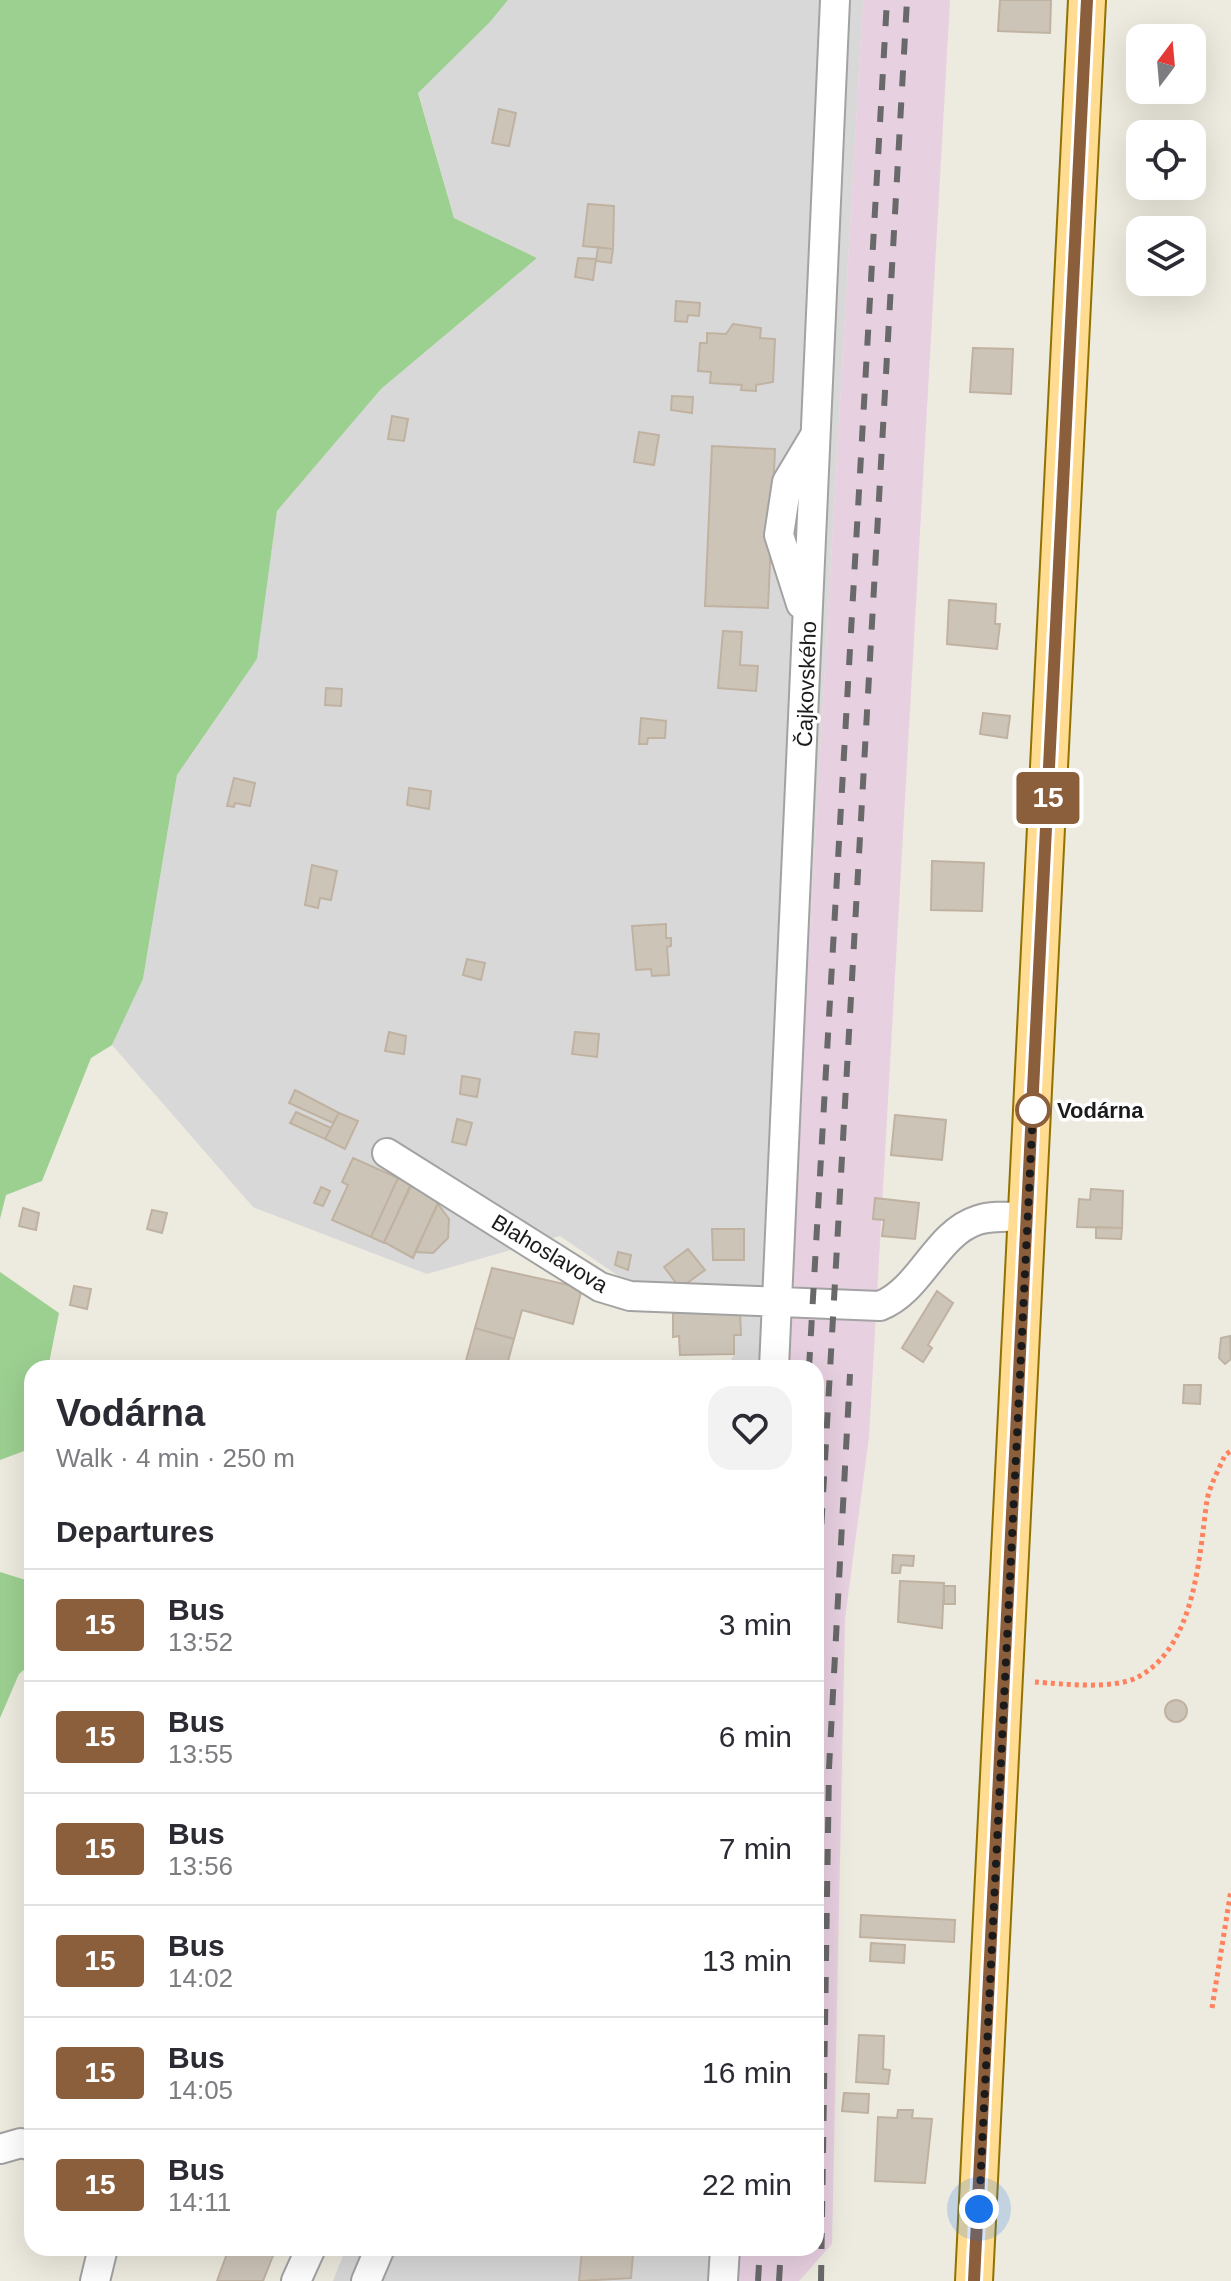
<!DOCTYPE html>
<meta charset="utf-8">
<style>
body{margin:0;font-family:Arial,sans-serif;background:#f2f2f3;color:#2b2b33;height:100vh;display:flex;flex-direction:column;font-size:30px;white-space:nowrap}
*{box-sizing:border-box;margin:0}
p{font-size:26px;color:#7c7c81}
.icon{flex:none;width:44px;height:44px;fill:none;stroke:currentColor;stroke-width:2;stroke-linecap:round;stroke-linejoin:round}
.map{position:relative;flex:1;overflow:hidden}
.sheet{position:absolute;left:24px;top:1360px;width:800px;height:896px;display:flex;flex-direction:column;background:#fff;border-radius:24px;box-shadow:0 8px 32px #0002}
.sheet>*{flex:none}
.badge{padding:0 16px;border-radius:6px;font-size:28px;line-height:52px}
.needle{width:52px;rotate:16deg}
.controls{position:absolute;left:1126px;top:24px;display:grid;gap:16px}
.controls a{display:grid;place-items:center;width:80px;height:80px;border-radius:16px;background:#fff;box-shadow:0 8px 32px #0002;font-size:40px}
.you{position:absolute;width:40px;height:40px;margin:-20px;border:6px solid #fff;border-radius:50%;background:#1a73e8;box-shadow:0 0 0 12px #1a73e833}
.map>.badge{position:absolute;translate:-50% -50%;box-shadow:0 0 0 4px #fff}
h2{padding:0 32px;font-size:30px;line-height:72px}
.round{display:grid;place-items:center;flex:none;width:84px;height:84px;border-radius:24px;background:#f2f2f3}
.head{display:flex;align-items:center;justify-content:space-between;height:136px;padding:0 32px}
h1{font-size:38px;font-weight:700;line-height:60px}
ul{padding:0;list-style:none}
li{display:flex;align-items:center;gap:24px;height:112px;padding:0 32px;border-top:2px solid #e1e1e2}
li div{flex:1}
li b{display:block;font-size:30px}
li em{font-style:normal}
li .badge{min-width:88px;font-weight:700;text-align:center}
.map>svg:first-child{display:block}
</style>
<div class="map">
<svg width="1231" height="2281" viewBox="0 0 1231 2281">
<rect width="100%" height="100%" fill="#edeadf"/>
<path fill="#d9d8d8" d="M 508,0 L 863,0 L 785,1368 L 728,1368 L 734,1354 L 734,1335 L 741,1335 L 740,1311 L 636,1288 L 560,1236 L 427,1274 L 253,1207 L 112,1045 L 143,979 L 177,775 L 257,659 L 277,511 L 381,389 L 537,258 L 454,218 L 418,92 L 490,22 Z
M 346,2248 L 736,2248 L 734,2281 L 333,2281 Z"/>
<path fill="#e7d0e0" d="M 863,0 L 950,0 L 869,1437 L 845,1619 L 832,2244 L 799,2281 L 734,2281 L 736,2248 L 816,2248 L 816,1368 L 785,1368 Z"/>
<path fill="#9cd091" d="M 0,0 L 508,0 L 490,22 L 418,93 L 454,218 L 537,258 L 381,389 L 277,511 L 257,659 L 177,775 L 143,979 L 112,1045 L 91,1058 L 42,1181 L 6,1195 L 0,1219 Z
M 0,1272 L 59,1313 L 48,1368 L 32,1368 L 32,1448 L 0,1460 Z
M 0,1572 L 32,1582 L 32,1663 L 19,1674 L 0,1718 Z"/>
<path fill="#cdc4b8" stroke="#c0b2a1" stroke-width="2" d="M 1000,0 L 1051,0 L 1050,33 L 998,31 Z
M 499,109 L 516,113 L 509,146 L 492,143 Z
M 588,204 L 614,206 L 613,249 L 583,246 Z
M 598,247 L 613,249 L 611,263 L 596,261 Z
M 578,258 L 596,259 L 593,280 L 575,277 Z
M 676,301 L 700,303 L 699,316 L 688,315 L 687,322 L 675,321 Z
M 733,324 L 761,328 L 760,338 L 775,339 L 773,382 L 756,385 L 756,391 L 741,390 L 742,385 L 710,383 L 711,372 L 698,371 L 700,343 L 707,343 L 707,333 L 726,334 Z
M 973,348 L 1013,349 L 1011,394 L 970,392 Z
M 672,396 L 693,397 L 692,413 L 671,410 Z
M 392,416 L 408,419 L 404,441 L 388,439 Z
M 639,432 L 659,435 L 654,465 L 634,462 Z
M 712,446 L 775,449 L 768,608 L 705,606 Z
M 949,600 L 996,604 L 995,624 L 1000,624 L 997,649 L 947,644 Z
M 723,631 L 742,632 L 740,665 L 758,666 L 756,691 L 718,688 Z
M 326,688 L 342,689 L 341,706 L 325,705 Z
M 983,713 L 1010,716 L 1007,738 L 980,734 Z
M 641,718 L 666,721 L 665,738 L 648,738 L 647,744 L 639,744 Z
M 234,778 L 255,783 L 250,806 L 235,803 L 234,807 L 227,806 Z
M 409,788 L 431,791 L 429,809 L 407,805 Z
M 932,861 L 984,863 L 982,911 L 931,910 Z
M 312,865 L 337,871 L 331,900 L 320,898 L 318,908 L 305,905 Z
M 666,924 L 666,938 L 671,938 L 671,946 L 667,947 L 669,975 L 652,976 L 651,969 L 636,970 L 632,926 Z
M 467,959 L 485,963 L 481,980 L 463,975 Z
M 389,1032 L 406,1036 L 404,1054 L 385,1051 Z
M 575,1032 L 599,1034 L 597,1057 L 572,1054 Z
M 462,1076 L 480,1079 L 477,1097 L 460,1094 Z
M 295,1090 L 339,1113 L 333,1123 L 289,1103 Z
M 296,1112 L 331,1128 L 325,1139 L 290,1123 Z
M 339,1113 L 358,1121 L 345,1149 L 325,1139 Z
M 895,1115 L 946,1120 L 942,1160 L 891,1155 Z
M 457,1119 L 472,1123 L 466,1145 L 452,1142 Z
M 353,1158 L 398,1178 L 371,1237 L 332,1220 L 348,1185 L 342,1182 Z
M 398,1178 L 411,1184 L 384,1243 L 371,1237 Z
M 411,1186 L 439,1200 L 413,1258 L 384,1242 Z
M 321,1187 L 330,1191 L 323,1206 L 314,1203 Z
M 1091,1189 L 1123,1191 L 1122,1228 L 1077,1227 L 1079,1199 L 1090,1200 Z
M 875,1198 L 919,1203 L 915,1239 L 882,1236 L 884,1220 L 873,1219 Z
M 438,1204 L 449,1219 L 448,1238 L 433,1253 L 415,1252 Z
M 23,1208 L 39,1213 L 36,1230 L 19,1226 Z
M 152,1210 L 167,1213 L 162,1233 L 147,1229 Z
M 1096,1227 L 1122,1228 L 1121,1239 L 1096,1238 Z
M 712,1229 L 744,1229 L 744,1260 L 713,1260 Z
M 688,1249 L 705,1270 L 680,1288 L 664,1267 Z
M 618,1252 L 631,1255 L 628,1270 L 615,1265 Z
M 492,1268 L 582,1288 L 573,1324 L 522,1310 L 514,1339 L 475,1328 Z
M 74,1286 L 91,1289 L 87,1309 L 70,1305 Z
M 937,1291 L 953,1303 L 928,1345 L 932,1348 L 923,1362 L 902,1348 Z
M 740,1311 L 741,1335 L 734,1335 L 734,1354 L 680,1355 L 679,1336 L 673,1337 L 673,1313 Z
M 475,1328 L 514,1339 L 506,1368 L 464,1368 Z
M 1230,1336 L 1231,1359 L 1225,1364 L 1219,1358 L 1221,1338 Z
M 1184,1385 L 1201,1385 L 1200,1404 L 1183,1403 Z
M 893,1555 L 914,1556 L 913,1566 L 901,1565 L 900,1573 L 892,1573 Z
M 900,1581 L 944,1583 L 942,1628 L 898,1622 Z
M 944,1586 L 955,1586 L 955,1604 L 944,1604 Z
M1165 1711a11 11 0 1 1 22 0a11 11 0 1 1-22 0Z
M 861,1915 L 955,1920 L 954,1942 L 860,1937 Z
M 871,1943 L 905,1945 L 904,1963 L 870,1961 Z
M 859,2035 L 884,2036 L 883,2069 L 890,2070 L 888,2084 L 856,2082 Z
M 844,2093 L 869,2094 L 868,2113 L 842,2111 Z
M 898,2110 L 913,2110 L 912,2118 L 932,2119 L 925,2183 L 875,2181 L 878,2117 L 897,2118 Z
M 229,2248 L 276,2248 L 263,2281 L 217,2281 Z
M 594,2248 L 633,2254 L 631,2278 L 579,2281 L 582,2251 L 592,2252 Z"/>
<g fill="none" stroke-linecap="round" stroke-linejoin="round">
<defs>
<path id="minor" d="M 801,604 L 779,535 L 787,482 L 814,437
M 387,1153 L 600,1287 L 630,1296 L 880,1306 C 921,1290 936,1233 978,1220 C 993,1215 1012,1217 1028,1217
M 774,1368 L 835,0
M 0,2149 L 21,2143 L 32,2146
M 95,2281 L 103,2248
M 296,2281 L 311,2248
M 366,2281 L 380,2248
M 723,2281 L 725,2248"/>
<path id="major" d="M 974,2281 L 1087,0"/>
</defs>
<use href="#minor" stroke="#a2a2a2" stroke-width="32"/>
<use href="#major" stroke="#917200" stroke-width="40"/>
<path stroke="#ff815e" stroke-width="5" stroke-dasharray="4 4" stroke-linecap="butt" d="M 1035,1682 C 1063,1684 1113,1690 1138,1677 C 1196,1646 1199,1556 1207,1500 C 1210,1485 1219,1469 1225,1455 L 1231,1451
M 1212,2008 L 1231,1890"/>
<use href="#minor" stroke="#fff" stroke-width="28"/>
<use href="#major" stroke="#ffdc92" stroke-width="36"/>
<path stroke="#696969" stroke-width="6" stroke-dasharray="16 16" stroke-linecap="butt" d="M 809,1368 L 887,0
M 816,1620 L 907,0
M 758,2281 L 760,2248
M 779,2281 L 781,2248
M 821,2281 L 829,1768 L 850,1374"/>
</g>
<g fill="none" stroke-linecap="round" stroke-linejoin="round">
<defs>
<path id="line" d="M 974,2281 L 1087,0"/>
</defs>
<use href="#line" stroke="#fff" stroke-width="18"/>
<use href="#line" stroke="#8b5e3c" stroke-width="12"/>
<path stroke="#1b1b1b" stroke-width="8" stroke-dasharray="0 14.4" d="M 979,2209 L 1033,1110"/>
</g>
<circle fill="#fff" stroke="#8b5e3c" stroke-width="4" cx="1033" cy="1110" r="16"/>
<g text-anchor="middle" stroke-width="7" stroke-linejoin="round" paint-order="stroke">
<g font-size="22" fill="#1b1b1b" stroke="#fff">
<text transform="translate(806 684) rotate(-88)" y="8">Čajkovského</text>
<text transform="translate(550 1253) rotate(31)" y="8">Blahoslavova</text>
</g>
<g font-size="22" font-weight="bold" fill="#1b1b1b" stroke="#fff" text-anchor="start">
<text x="1057" y="1118">Vodárna</text>
</g>
</g>
</svg>
<div class="controls">
<a><svg class="needle" viewBox="-14 -14 28 28"><path d="M0-13l5 13h-10z" fill="#e53935"/><path d="M0 13l5-13h-10z" fill="#7c7c81"/></svg></a>
<a><svg class="icon" aria-label="locate" viewBox="0 0 24 24"><circle cx="12" cy="12" r="6"/><path d="M12 2v4M12 18v4M2 12h4M18 12h4"/></svg></a>
<a><svg class="icon" aria-label="layers" viewBox="0 0 24 24"><path d="M12 4l9 5-9 5-9-5zM3 14l9 5 9-5"/></svg></a>
</div>
<div class="you" style="left:979px;top:2209px"></div>
<b class="badge" style="left:1048px;top:798px;background:#8b5e3c;color:#fff">15</b>
<section class="sheet">
<div class="head"><div><h1>Vodárna</h1><p>Walk · 4 min · 250 m</p></div><a class="round"><svg class="icon" aria-label="heart" viewBox="0 0 24 24"><path d="M12 20l-8-8c-3-5 5-10 8-4 3-6 11-1 8 4z"/></svg></a></div>
<h2>Departures</h2>
<ul>
<li><span class="badge" style="background:#8b5e3c;color:#fff">15</span><div><b>Bus</b><p>13:52</p></div><em>3 min</em></li>
<li><span class="badge" style="background:#8b5e3c;color:#fff">15</span><div><b>Bus</b><p>13:55</p></div><em>6 min</em></li>
<li><span class="badge" style="background:#8b5e3c;color:#fff">15</span><div><b>Bus</b><p>13:56</p></div><em>7 min</em></li>
<li><span class="badge" style="background:#8b5e3c;color:#fff">15</span><div><b>Bus</b><p>14:02</p></div><em>13 min</em></li>
<li><span class="badge" style="background:#8b5e3c;color:#fff">15</span><div><b>Bus</b><p>14:05</p></div><em>16 min</em></li>
<li><span class="badge" style="background:#8b5e3c;color:#fff">15</span><div><b>Bus</b><p>14:11</p></div><em>22 min</em></li>
</ul>
</section>
</div>
